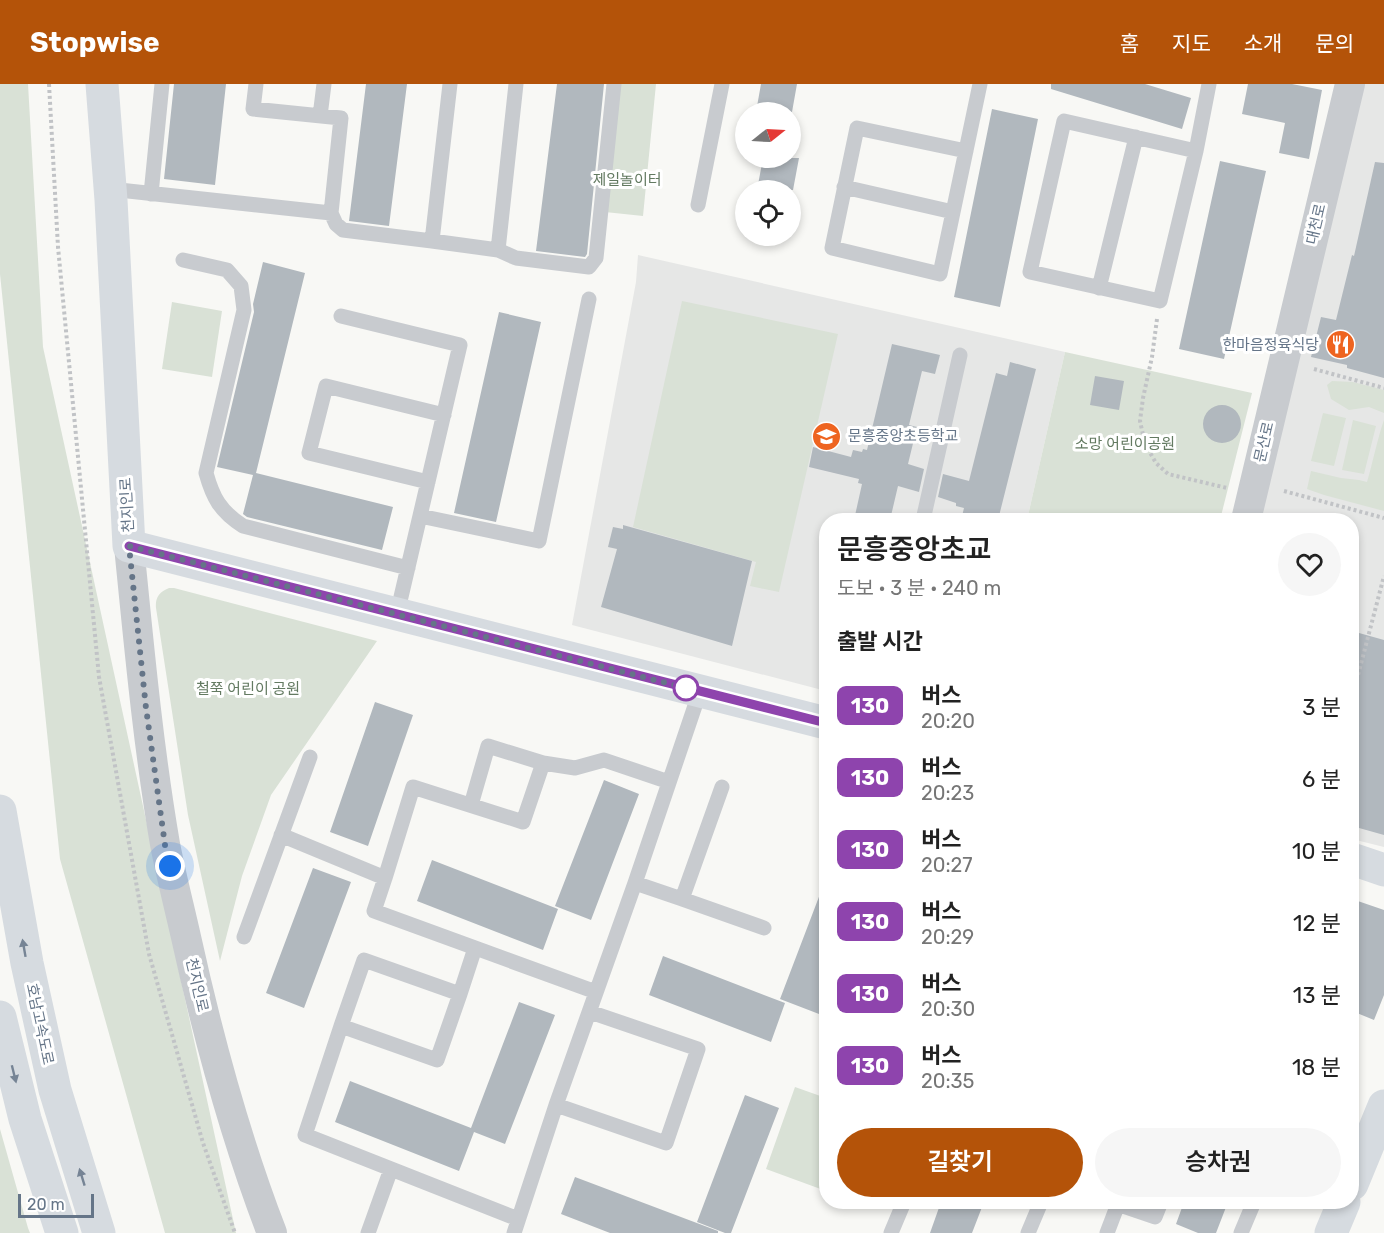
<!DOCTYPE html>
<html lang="ko">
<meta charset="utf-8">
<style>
body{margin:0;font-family:Rubik,"Noto Sans KR",sans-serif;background:#f6f6f6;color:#222;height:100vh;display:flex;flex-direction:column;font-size:22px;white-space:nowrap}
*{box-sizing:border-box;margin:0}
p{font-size:20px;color:#767676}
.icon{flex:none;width:33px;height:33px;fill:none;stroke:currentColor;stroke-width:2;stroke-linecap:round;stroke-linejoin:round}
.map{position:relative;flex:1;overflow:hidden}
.drawer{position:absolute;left:819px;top:429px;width:540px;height:696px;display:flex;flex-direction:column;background:#fff;border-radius:24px;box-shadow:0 3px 9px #0003}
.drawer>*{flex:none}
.badge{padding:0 12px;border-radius:9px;font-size:21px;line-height:39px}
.needle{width:39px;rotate:72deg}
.controls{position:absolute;left:735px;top:18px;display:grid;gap:12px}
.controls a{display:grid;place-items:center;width:66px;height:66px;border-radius:50%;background:#fff;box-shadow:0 3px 9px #0003;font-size:30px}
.scale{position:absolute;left:18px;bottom:15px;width:76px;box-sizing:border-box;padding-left:6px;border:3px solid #657588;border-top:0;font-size:16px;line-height:21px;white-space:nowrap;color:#657588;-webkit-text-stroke:4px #fff;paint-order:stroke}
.you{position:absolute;width:30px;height:30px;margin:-15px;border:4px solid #fff;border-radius:50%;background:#1a73e8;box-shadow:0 0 0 9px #1a73e833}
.map>.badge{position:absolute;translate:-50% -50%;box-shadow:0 0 0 3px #fff}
h2{padding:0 18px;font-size:22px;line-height:54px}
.round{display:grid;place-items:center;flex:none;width:63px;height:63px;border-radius:32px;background:#f6f6f6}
.overview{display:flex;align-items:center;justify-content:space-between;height:102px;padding:0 18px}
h1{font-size:28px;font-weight:600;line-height:45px}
.cta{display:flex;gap:12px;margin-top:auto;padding:12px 18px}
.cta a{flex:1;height:69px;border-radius:36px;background:#b45309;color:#fff;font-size:24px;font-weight:600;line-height:69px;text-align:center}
.cta a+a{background:#f6f6f6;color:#222}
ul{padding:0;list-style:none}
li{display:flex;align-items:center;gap:18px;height:72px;padding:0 18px}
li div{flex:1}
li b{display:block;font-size:22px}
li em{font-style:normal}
li .badge{min-width:66px;font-weight:700;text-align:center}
header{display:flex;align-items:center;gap:36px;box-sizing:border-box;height:84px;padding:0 30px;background:#b45309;color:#fff}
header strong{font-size:28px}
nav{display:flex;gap:33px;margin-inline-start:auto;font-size:21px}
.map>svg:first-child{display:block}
</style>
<header>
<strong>Stopwise</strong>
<nav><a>홈</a><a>지도</a><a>소개</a><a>문의</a></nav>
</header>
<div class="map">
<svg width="1384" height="1149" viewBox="0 0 1384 1149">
<rect width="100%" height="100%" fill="#f8f8f5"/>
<path fill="#e6e7e6" d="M 1362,0 L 1384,0 L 1384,763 L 1352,755 L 1352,436 L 1258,436 Z
M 638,171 L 1065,268 L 1027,436 L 826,436 L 826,607 L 572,541 L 636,198 Z"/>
<path fill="#d9e1d6" d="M 0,0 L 28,0 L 43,263 L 236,1149 L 165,1149 L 60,775 L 0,190 Z
M 619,0 L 656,0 L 643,132 L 605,128 Z
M 682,217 L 838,250 L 779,508 L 750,502 L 756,478 L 633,443 Z
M 172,218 L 222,227 L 212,293 L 162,285 Z
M 1065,268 L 1252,309 L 1220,436 L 1027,436 Z
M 1332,297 L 1353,298 L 1384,306 L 1384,329 L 1369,323 L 1349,326 L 1331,315 L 1327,301 Z
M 1323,329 L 1346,334 L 1334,382 L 1311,377 Z
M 1353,336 L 1376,342 L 1364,390 L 1342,386 Z
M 1384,336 L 1384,427 L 1324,411 L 1307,405 L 1311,387 L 1341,394 L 1359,396 L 1367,398 C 1373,378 1377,356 1384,336 Z
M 169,504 L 174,504 L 377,557 L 271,711 L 242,792 L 220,877 L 188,731 L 156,524 C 155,514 159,508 169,504 Z
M 795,1003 L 826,1014 L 826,1107 L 766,1085 Z
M 0,1045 L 28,1144 L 30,1149 L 0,1149 Z"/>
<path fill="#b1b8be" d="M 174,0 L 226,0 L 215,101 L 164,95 Z
M 366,0 L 407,0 L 389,142 L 349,137 Z
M 557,0 L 604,0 L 587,170 L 585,173 L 536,167 Z
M 761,0 L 797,0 L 792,28 L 756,28 Z
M 1051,0 L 1145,0 L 1191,14 L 1182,45 L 1051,5 Z
M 1248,0 L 1292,0 L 1322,6 L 1309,75 L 1279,69 L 1285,39 L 1242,30 Z
M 992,25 L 1038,35 L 1000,223 L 954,213 Z
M 763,74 L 799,74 L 793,106 L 757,106 Z
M 1220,77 L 1266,87 L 1224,275 L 1179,265 Z
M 1375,78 L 1384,79 L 1384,294 L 1347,284 L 1347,281 L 1311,273 L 1321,233 L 1336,236 L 1352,171 L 1354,172 Z
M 263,178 L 305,189 L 256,389 L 393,423 L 382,466 L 247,433 L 243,430 L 253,391 L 217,383 L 254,228 L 253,220 Z
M 499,228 L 541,238 L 496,438 L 454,429 Z
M 892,260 L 940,271 L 935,290 L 922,287 L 909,341 L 917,343 L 908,380 L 924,385 L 919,408 L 898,402 L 890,436 L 854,436 L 862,400 L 858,399 L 859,395 L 809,383 L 813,363 L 851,373 L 853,366 L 862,368 L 863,365 L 867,366 Z
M 1010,278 L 1036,285 L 998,436 L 961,436 L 964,424 L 956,422 L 956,419 L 938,413 L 943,390 L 969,397 L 996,289 L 1007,292 Z
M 1095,292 L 1124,297 L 1119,326 L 1090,321 Z
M1203 340a19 19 0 1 1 38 0a19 19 0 1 1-38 0Z
M 623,441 L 752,477 L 732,562 L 601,523 L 617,465 L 608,463 L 613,443 L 623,445 Z
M 1352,547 L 1384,556 L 1384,751 L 1352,742 Z
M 375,618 L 413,631 L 368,762 L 330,748 Z
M 604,696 L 639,710 L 591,836 L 555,822 Z
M 432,776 L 558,825 L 543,866 L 417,817 Z
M 313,784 L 351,798 L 304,924 L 266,909 Z
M 825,797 L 826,798 L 826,911 L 819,930 L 780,915 Z
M 1352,815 L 1384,826 L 1384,911 L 1374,936 L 1352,927 Z
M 663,872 L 785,919 L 771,958 L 649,911 Z
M 519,918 L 555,931 L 505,1060 L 474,1048 L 459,1087 L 335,1038 L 350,997 L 471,1044 Z
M 745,1011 L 779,1024 L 731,1149 L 725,1149 L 697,1138 Z
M 575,1093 L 718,1147 L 718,1149 L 610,1149 L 561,1130 Z
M 941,1118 L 984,1118 L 972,1149 L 930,1149 Z
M 1184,1118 L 1228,1118 L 1216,1149 L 1198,1149 L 1176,1140 Z"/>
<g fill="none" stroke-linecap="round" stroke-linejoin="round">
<path stroke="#c1c3c6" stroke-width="4" stroke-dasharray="3 3" stroke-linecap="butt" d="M 49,0 L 58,163 L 99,593 L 149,870 L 203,1059 L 235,1149
M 1157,235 L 1152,273 L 1143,314 L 1140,337 L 1145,360 L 1156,379 L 1168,390 L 1227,404
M 1314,285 L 1384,304
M 1284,407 L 1384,434
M 1352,614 L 1384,492"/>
<path stroke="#c8cbcf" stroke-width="15" d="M 320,32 L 324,0
M 966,67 L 857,44 L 832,164 L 940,190 C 953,127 967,63 980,0
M 1196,67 L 1064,37 L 1030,188 L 1160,217 L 1196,67 L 1209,0
M 844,103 L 953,128
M 110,105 L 331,129 L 341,34 L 253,25 L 256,0
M 151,110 L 162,0
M 698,121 L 722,0
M 331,129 L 336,140 L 343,146 L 432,157 L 450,0
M 432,157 L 498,166 L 516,174 L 589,183 L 596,174 L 614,0
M 498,166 L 516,0
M 183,176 L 227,186 L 241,202 L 244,226 L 206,389 C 213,414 220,427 243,442 L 408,484
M 1099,204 L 1136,53
M 341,232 L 460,261 L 397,530
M 428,398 L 309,369 L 326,302 L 444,331
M 420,432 L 539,457 L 589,215
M 923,436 L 960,271
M 471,721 L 488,662 L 543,679
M 281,751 L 385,794 L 374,827 L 596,908
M 385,794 L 413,703 L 523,738 L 543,679 L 575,684 L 604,676 L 669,698
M 635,799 L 682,815 L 722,703
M 682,815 L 764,844
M 244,853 L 310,673
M 364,876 L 460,910 L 437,976 L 341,942 Z
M 460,910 L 475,864
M 341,942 L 305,1051 L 518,1135
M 556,1021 L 666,1059 L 698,965 L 590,928
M 1111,1118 L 1155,1133 L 1161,1118
M 368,1149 L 391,1085
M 514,1149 L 556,1021 L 635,799 L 700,607
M 891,1149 L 904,1118
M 1028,1149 L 1041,1118
M 1107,1149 L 1118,1120
M 1241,1149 L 1254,1118"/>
<path stroke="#c8cbcf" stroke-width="30" d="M 1246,436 L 1350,0
M 129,462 C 139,562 148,661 165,760 C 171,791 179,822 186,853 C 208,953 235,1053 272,1149"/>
<path stroke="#d6dbe0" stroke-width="33" d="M 102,0 L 111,116 L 129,462 L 826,639
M 1352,775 L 1384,786
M 1352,1100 L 1384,1022
M 1331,1149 L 1344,1118"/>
<path stroke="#d6dbe0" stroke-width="33" d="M 0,727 L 27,879 L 55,1006 L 99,1149
M 0,933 L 25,1035 L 62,1149"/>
</g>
<defs><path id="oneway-solid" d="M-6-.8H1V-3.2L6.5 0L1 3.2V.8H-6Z" transform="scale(1.5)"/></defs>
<g fill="#768495">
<use href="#oneway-solid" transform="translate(24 864) rotate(-100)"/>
<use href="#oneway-solid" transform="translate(14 990) rotate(76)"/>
<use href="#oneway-solid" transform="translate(82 1093) rotate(-107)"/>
</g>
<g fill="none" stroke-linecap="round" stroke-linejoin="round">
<defs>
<path id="line" d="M 129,462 L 826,639"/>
</defs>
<use href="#line" stroke="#fff" stroke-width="14"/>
<use href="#line" stroke="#8e44ad" stroke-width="9"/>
<path stroke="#657588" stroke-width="6" stroke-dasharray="0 10.8" d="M 170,782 L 165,761 L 146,624 L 129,462 L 686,604"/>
</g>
<defs>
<symbol id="restaurant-disc" viewBox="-11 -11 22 22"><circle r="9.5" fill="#ee6420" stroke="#fff"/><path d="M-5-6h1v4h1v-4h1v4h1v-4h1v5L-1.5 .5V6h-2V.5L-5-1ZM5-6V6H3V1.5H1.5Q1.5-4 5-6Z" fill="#fff"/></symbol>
<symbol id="school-disc" viewBox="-11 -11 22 22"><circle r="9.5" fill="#ee6420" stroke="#fff"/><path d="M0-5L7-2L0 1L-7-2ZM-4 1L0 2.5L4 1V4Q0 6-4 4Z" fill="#fff"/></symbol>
</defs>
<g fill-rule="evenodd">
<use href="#restaurant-disc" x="1324" y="244" width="33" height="33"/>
<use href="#school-disc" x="810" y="336" width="33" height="33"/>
</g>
<circle fill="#fff" stroke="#8e44ad" stroke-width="3" cx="686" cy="604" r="12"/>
<g text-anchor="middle" stroke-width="6" stroke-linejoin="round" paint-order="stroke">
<g font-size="15" fill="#637a61" stroke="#fff">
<text x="627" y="101">제일놀이터</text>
<text x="1125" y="365">소망 어린이공원</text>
<text x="248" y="610">철쭉 어린이 공원</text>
</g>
<g font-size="15" fill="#657588" stroke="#fff">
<text transform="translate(1316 140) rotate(-77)" y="5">대천로</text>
<text transform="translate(1264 358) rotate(-77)" y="5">문산로</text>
<text transform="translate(127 421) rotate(-93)" y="5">천지인로</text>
<text transform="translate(197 901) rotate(77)" y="5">천지인로</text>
<text transform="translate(40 940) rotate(78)" y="5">호남고속도로</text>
</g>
<g font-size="15" fill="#657588" stroke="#fff" text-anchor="end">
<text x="1319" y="266">한마음정육식당</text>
<text x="848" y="357" text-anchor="start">문흥중앙초등학교</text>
</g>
</g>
</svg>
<div class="controls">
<a><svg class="needle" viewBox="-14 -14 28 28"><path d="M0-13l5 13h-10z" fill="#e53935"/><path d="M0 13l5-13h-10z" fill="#767676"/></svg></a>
<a><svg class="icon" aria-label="locate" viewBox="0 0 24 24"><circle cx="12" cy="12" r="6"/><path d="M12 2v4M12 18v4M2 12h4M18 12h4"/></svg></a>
</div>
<div class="scale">20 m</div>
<div class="you" style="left:170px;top:782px"></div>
<section class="drawer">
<div class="overview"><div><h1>문흥중앙초교</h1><p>도보 · 3 분 · 240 m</p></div><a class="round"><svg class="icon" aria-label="heart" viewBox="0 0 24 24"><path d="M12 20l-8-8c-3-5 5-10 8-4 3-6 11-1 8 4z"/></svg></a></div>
<h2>출발 시간</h2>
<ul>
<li><span class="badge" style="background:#8e44ad;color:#fff">130</span><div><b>버스</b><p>20:20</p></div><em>3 분</em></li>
<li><span class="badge" style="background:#8e44ad;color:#fff">130</span><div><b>버스</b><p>20:23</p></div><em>6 분</em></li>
<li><span class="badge" style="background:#8e44ad;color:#fff">130</span><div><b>버스</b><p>20:27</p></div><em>10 분</em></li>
<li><span class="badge" style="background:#8e44ad;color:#fff">130</span><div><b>버스</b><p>20:29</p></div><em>12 분</em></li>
<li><span class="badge" style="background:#8e44ad;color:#fff">130</span><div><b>버스</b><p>20:30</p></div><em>13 분</em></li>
<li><span class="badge" style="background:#8e44ad;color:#fff">130</span><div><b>버스</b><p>20:35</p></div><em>18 분</em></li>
</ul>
<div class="cta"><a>길찾기</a><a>승차권</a></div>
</section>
</div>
